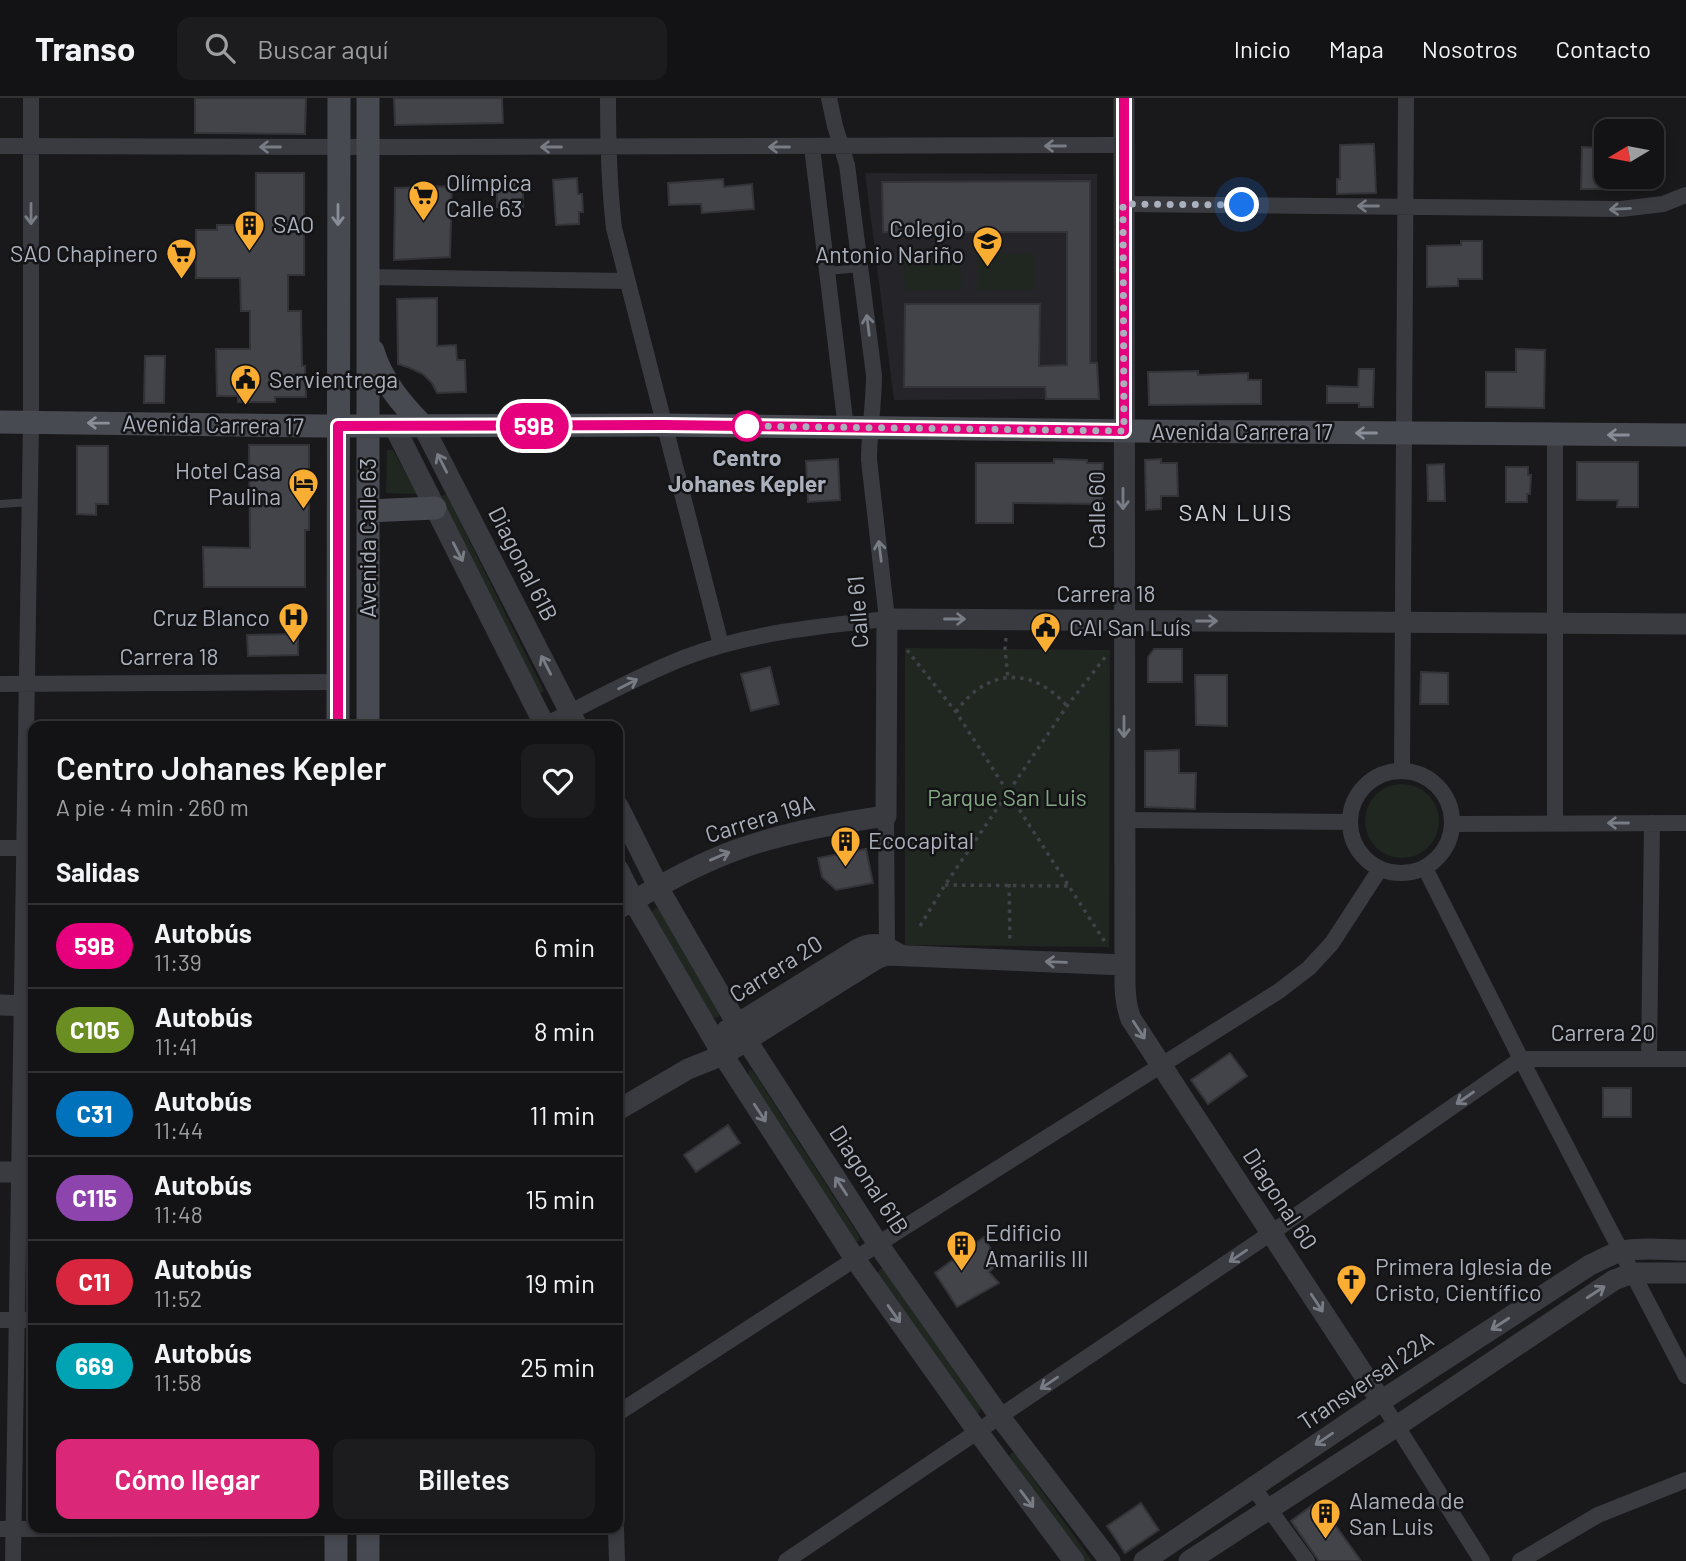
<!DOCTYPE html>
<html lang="es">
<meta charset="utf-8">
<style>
body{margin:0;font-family:Barlow,sans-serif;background:#1c1c1e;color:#f1f3f6;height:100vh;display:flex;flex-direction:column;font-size:26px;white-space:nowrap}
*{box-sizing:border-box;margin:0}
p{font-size:23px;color:#9d9ea0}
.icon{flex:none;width:38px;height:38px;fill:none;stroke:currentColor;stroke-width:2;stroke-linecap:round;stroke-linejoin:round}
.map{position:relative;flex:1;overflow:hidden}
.side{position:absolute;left:28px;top:623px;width:595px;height:812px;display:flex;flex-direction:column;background:#131315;border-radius:14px;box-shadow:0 4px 10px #0003,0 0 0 2px #323234}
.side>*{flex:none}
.badge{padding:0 14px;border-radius:23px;font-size:24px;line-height:46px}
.needle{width:46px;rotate:260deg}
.fabs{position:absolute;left:1594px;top:21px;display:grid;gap:14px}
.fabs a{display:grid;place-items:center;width:70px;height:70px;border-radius:14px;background:#131315;box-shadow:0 4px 10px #0003,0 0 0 2px #323234;font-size:35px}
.you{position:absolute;width:35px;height:35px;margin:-18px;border:5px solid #fff;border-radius:50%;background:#1a73e8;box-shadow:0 0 0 10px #1a73e833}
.map>.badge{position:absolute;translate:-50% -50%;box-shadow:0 0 0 4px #fff}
h2{padding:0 28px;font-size:26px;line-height:63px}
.round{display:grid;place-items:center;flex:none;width:74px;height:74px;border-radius:14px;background:#1c1c1e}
.overview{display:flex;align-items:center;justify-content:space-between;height:119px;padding:0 28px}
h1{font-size:33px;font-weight:600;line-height:52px}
.action{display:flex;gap:14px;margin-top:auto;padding:14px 28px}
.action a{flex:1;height:80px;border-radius:14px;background:#db2777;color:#fff;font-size:28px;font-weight:600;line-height:80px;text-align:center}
.action a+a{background:#1c1c1e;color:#f1f3f6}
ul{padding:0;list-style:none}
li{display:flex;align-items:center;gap:21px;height:84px;padding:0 28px;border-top:2px solid #323234}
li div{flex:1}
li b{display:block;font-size:26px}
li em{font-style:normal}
li .badge{min-width:77px;font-weight:700;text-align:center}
header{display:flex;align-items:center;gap:42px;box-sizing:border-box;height:98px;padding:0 35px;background:#131315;border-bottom:2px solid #323234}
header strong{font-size:33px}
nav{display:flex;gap:38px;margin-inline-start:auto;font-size:24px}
.search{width:490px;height:63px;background:#1c1c1e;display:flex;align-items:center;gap:18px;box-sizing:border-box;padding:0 24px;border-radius:14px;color:#9d9ea0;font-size:26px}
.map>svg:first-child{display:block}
</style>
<header>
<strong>Transo</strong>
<div class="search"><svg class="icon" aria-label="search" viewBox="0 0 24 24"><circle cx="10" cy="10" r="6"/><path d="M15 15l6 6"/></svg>Buscar aquí</div>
<nav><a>Inicio</a><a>Mapa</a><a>Nosotros</a><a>Contacto</a></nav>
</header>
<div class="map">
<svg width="1686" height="1463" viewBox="0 0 1686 1463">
<rect width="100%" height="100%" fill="#19191c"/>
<path fill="#252529" d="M 865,75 L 1097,76 L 1097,265 L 1045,268 L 1046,301 L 894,302 Z"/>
<path fill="#1f2720" d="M 960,155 L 961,192 L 905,193 L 904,156 Z
M 1033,155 L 1033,192 L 977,193 L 977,156 Z
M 387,352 L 393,352 L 417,396 L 386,395 Z
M 446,396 L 544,593 L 538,596 L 440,399 Z
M 905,550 L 1110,552 L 1109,849 L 905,847 Z
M1365 723a37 37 0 1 1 74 0a37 37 0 1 1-74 0Z
M 656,810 L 659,811 L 719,915 L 719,919 L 713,920 L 652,816 L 652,813 Z
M 749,971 L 753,973 L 859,1138 L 859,1143 L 853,1144 L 748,978 Z
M 885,1170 L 981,1310 L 979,1315 L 976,1315 L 876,1177 L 880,1171 Z
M 1014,1354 L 1092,1463 L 1080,1463 L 1008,1363 L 1010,1356 Z"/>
<path fill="#434449" stroke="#333338" stroke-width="2" d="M 195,0 L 306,0 L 305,36 L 195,35 Z
M 394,0 L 502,0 L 503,25 L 395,27 Z
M 1374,46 L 1376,95 L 1337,96 L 1337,81 L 1340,81 L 1340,47 Z
M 1582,49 L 1606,50 L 1606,91 L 1581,91 Z
M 256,75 L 304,75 L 304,177 L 288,177 L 288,213 L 301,213 L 302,268 L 305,268 L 306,299 L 275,299 L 275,304 L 238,304 L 238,298 L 217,298 L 216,251 L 250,251 L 250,213 L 241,213 L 240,180 L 196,180 L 196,132 L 217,132 L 217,127 L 256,127 Z
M 577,80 L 578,96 L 582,96 L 583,114 L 579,114 L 579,126 L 556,127 L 553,82 Z
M 723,81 L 724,89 L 752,86 L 754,111 L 702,115 L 701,106 L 669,107 L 668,85 Z
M 1090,83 L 1090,265 L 1097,265 L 1099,301 L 1046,301 L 1045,289 L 904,289 L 905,206 L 1040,206 L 1039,268 L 1067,267 L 1067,134 L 883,134 L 882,84 Z
M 497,84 L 523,84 L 523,109 L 497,109 Z
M 452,88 L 450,159 L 394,162 L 395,90 Z
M 1461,143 L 1482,143 L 1482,181 L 1458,181 L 1458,188 L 1427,189 L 1427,148 L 1461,147 Z
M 437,200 L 437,248 L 456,247 L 457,262 L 465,262 L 466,294 L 437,295 L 432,285 L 423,276 L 410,270 L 398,266 L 397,201 Z
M 1516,251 L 1545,252 L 1544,310 L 1486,309 L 1486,274 L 1516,274 Z
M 145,258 L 165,258 L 164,305 L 144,305 Z
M 1359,271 L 1374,271 L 1373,309 L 1359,309 L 1359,305 L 1327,305 L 1327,288 L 1358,289 Z
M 1198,273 L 1198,277 L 1248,275 L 1248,282 L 1261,282 L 1261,306 L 1149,307 L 1148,274 Z
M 249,347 L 309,347 L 309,432 L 305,432 L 305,489 L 204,489 L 203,449 L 250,450 Z
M 77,348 L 108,348 L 108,406 L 96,406 L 96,417 L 77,416 Z
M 838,361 L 840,402 L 808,404 L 806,363 Z
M 1054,361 L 1087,362 L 1087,365 L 1103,365 L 1102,406 L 1013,405 L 1013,425 L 976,425 L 976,365 L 1054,365 Z
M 1161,361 L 1161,365 L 1177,365 L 1178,398 L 1161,398 L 1161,411 L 1146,412 L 1145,362 Z
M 1577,364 L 1638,364 L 1638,409 L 1617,409 L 1618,402 L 1577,402 Z
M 1444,366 L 1445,403 L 1428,403 L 1427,367 Z
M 1506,369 L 1528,369 L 1528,377 L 1531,377 L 1530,396 L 1527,396 L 1527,404 L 1506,404 Z
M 298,536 L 298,557 L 248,558 L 247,537 Z
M 1154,551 L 1182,551 L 1182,584 L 1148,584 L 1148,559 Z
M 770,569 L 779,606 L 751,613 L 741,576 Z
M 1421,574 L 1448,575 L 1448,606 L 1420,606 Z
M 1195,577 L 1227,577 L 1227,628 L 1196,627 Z
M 1179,652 L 1179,675 L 1196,675 L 1195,711 L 1145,709 L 1145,653 Z
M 866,751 L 873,785 L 836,792 L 822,779 L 818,760 Z
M 1230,955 L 1247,978 L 1208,1006 L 1191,982 Z
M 1603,990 L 1631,990 L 1631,1019 L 1603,1019 Z
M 728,1027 L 740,1045 L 696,1074 L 684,1057 Z
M 984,1139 L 999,1165 L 989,1174 L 999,1185 L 957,1209 L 935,1175 Z
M 1318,1403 L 1361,1463 L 1319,1463 L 1291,1423 Z
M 1141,1405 L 1159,1432 L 1125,1455 L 1107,1428 Z"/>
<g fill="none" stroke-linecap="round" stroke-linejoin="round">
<path stroke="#404248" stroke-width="3.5" stroke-dasharray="3.5 5" stroke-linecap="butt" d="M 1006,540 L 1005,551 L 1008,580
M 907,552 L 956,614 L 1105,844
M 956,614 C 987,570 1032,568 1067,608
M 1009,786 L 1010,844
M 945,787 L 1069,788
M 920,828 L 945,787 L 1067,608 L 1106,558"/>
<path stroke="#3a3b41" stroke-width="8" d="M 827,173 L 861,170
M 0,406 L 30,404"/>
<path stroke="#3a3b41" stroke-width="16" d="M 608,0 C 608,44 609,87 614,130 L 721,547
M 0,48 L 396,49 L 1123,47
M 812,49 L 846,330
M 1123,106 L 1621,111 L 1663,106 L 1686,97
M 368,179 L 627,183
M 1555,336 L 1555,725
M 0,586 L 338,584
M 545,627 C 591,604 637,578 686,559 C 750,535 819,528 887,521 L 869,362 C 869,334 874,305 874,277 L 847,67 L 835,28 L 829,0
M 1402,672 L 1406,0
M1350 724a51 51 0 1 1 102 0a51 51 0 1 1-102 0Z
M 886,718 L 887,857
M 1124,722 L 1350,724
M 1453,726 L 1686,725
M 0,750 L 33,750
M 1425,770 L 1521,961 L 1686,1278
M 1521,961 L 1686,961
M 1649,961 L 1652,725
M 0,1222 L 33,1222
M 1381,1303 L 1482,1463
M 618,1315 L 889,1139 L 1279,893 L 1309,870 L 1332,845 L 1380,771
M 1253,1389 L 1307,1463
M 616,1430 L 617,1463
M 0,1431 L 336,1430
M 13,1463 L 31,324 L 31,0
M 786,1463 L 1271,1135 L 1521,961
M 1520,1463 L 1598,1417 L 1686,1382"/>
<path stroke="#3a3b41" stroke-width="21" d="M 1124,0 L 1125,867 C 1125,885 1124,904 1131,921 L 1381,1303
M 394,328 L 545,628
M 423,328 L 577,628
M 618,708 L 663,798 L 747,943 L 878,1146 L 1000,1319 L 1110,1463
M 618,771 L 638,811 L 723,957 L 855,1161 L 978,1334 L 1074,1463
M 618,811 C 657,790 696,766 739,751 C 786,734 837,725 886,718 L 887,521 L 1686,526
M 0,907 L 33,908
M 726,933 L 858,851 C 877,842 884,848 901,857
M 618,1012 L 688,971 L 723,957 L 876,861 L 887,857 L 1125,867
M 0,1074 L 33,1074
M 1144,1463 L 1381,1303 L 1590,1167 C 1601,1162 1611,1156 1622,1153 C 1643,1149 1665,1152 1686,1152
M 1189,1463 L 1397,1328 L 1614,1182 L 1633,1175 L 1686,1175"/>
<path stroke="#484a51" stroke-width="23" d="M 368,0 L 368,628
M 373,253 C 382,283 401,305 423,328
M 0,324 L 323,328 L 664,327 L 1133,333 L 1686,337
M 368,413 L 435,410
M 338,628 L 339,0
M 368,1430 L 368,1463
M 336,1463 L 336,1430"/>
</g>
<defs><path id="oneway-shaft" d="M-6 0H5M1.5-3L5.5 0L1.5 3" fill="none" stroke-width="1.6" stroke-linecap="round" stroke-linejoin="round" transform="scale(1.75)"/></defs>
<g stroke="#787c85">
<use href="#oneway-shaft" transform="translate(1055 48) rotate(180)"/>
<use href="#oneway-shaft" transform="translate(270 49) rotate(-180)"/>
<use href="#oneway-shaft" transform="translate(551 49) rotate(180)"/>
<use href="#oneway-shaft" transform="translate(779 49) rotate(180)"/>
<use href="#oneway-shaft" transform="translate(1368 108) rotate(-180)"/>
<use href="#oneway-shaft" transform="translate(1620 111) rotate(177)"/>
<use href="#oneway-shaft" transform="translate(31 116) rotate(90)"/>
<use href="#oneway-shaft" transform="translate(868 227) rotate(-97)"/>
<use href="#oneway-shaft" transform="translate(442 365) rotate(-117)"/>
<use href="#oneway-shaft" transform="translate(1123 401) rotate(90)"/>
<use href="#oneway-shaft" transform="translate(880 453) rotate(-97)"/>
<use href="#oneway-shaft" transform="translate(458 454) rotate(63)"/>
<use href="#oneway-shaft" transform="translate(955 521)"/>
<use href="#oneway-shaft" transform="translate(1207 523)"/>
<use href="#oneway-shaft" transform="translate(546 567) rotate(-117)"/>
<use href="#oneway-shaft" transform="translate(628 586) rotate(-27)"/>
<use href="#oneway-shaft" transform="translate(1124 629) rotate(90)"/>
<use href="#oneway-shaft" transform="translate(1618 725) rotate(180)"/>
<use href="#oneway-shaft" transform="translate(720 758) rotate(-23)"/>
<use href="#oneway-shaft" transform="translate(1056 864) rotate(-178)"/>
<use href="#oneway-shaft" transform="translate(1139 932) rotate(57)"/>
<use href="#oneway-shaft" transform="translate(1465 1000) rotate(145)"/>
<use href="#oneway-shaft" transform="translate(760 1015) rotate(57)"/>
<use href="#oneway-shaft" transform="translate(841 1088) rotate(-123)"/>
<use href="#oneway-shaft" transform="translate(1238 1158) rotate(146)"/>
<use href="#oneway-shaft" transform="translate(1596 1194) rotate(-33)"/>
<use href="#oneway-shaft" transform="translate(1317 1205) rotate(57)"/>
<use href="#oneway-shaft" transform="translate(894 1216) rotate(55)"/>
<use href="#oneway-shaft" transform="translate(1500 1226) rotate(147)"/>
<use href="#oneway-shaft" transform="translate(1049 1285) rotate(146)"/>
<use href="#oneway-shaft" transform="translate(1324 1341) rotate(146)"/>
<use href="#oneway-shaft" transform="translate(1027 1401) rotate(53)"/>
</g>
<g stroke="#888d97">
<use href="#oneway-shaft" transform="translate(338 117) rotate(90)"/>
<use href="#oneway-shaft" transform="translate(98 325) rotate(-179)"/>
<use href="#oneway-shaft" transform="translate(1366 335) rotate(-180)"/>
<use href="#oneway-shaft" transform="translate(1618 337) rotate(-180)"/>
</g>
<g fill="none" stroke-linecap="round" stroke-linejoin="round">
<defs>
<path id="line" d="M 338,628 L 338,328 L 664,327 L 1124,333 L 1124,0"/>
</defs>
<use href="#line" stroke="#fff" stroke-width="16"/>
<use href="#line" stroke="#e6007e" stroke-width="10"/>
<path stroke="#abb1bc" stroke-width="7" stroke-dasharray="0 12.6" d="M 747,328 L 745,328 L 1124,333 L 1123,106 L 1242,107"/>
</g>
<defs>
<symbol id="supermarket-pin" viewBox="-11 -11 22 30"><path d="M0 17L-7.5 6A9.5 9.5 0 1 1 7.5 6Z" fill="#f9ae33" stroke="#141417"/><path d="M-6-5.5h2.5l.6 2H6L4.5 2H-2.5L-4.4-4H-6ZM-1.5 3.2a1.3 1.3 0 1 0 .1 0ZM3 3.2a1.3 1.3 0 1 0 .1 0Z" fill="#111"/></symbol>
<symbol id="building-pin" viewBox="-11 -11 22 30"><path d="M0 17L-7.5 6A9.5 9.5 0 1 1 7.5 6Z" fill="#f9ae33" stroke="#141417"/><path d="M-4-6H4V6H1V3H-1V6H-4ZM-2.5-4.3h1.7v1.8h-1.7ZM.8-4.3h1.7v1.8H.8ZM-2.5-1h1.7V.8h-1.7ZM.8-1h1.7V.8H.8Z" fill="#111"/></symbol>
<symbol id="school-pin" viewBox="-11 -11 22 30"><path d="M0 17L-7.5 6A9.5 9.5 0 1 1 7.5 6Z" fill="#f9ae33" stroke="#141417"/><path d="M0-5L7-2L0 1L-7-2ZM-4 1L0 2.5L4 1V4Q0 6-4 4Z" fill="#111"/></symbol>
<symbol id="civic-pin" viewBox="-11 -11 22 30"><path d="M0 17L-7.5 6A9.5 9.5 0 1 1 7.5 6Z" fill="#f9ae33" stroke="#141417"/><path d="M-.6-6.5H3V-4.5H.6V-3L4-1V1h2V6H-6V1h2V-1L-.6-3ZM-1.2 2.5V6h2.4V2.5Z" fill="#111"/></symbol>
<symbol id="hotel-pin" viewBox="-11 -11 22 30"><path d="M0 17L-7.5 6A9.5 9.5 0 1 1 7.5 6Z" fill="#f9ae33" stroke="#141417"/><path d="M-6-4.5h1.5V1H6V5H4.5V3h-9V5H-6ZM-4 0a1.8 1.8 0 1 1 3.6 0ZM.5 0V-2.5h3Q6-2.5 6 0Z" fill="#111"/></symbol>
<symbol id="hospital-pin" viewBox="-11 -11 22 30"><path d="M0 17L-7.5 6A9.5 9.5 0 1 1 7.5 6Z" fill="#f9ae33" stroke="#141417"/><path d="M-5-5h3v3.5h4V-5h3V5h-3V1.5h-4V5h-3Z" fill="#111"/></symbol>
<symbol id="church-pin" viewBox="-11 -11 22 30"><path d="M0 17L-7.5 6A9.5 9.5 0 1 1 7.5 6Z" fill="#f9ae33" stroke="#141417"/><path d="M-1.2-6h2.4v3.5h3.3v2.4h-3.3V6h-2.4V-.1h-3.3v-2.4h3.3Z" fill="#111"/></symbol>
</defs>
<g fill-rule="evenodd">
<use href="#supermarket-pin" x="406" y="80" width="35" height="47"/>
<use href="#building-pin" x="232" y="110" width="35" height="47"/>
<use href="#school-pin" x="970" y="126" width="35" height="47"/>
<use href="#supermarket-pin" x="164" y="138" width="35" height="47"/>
<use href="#civic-pin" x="228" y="264" width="35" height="47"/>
<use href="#hotel-pin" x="286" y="368" width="35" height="47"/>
<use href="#hospital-pin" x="276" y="502" width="35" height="47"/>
<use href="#civic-pin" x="1028" y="512" width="35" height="47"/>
<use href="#building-pin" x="828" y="726" width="35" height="47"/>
<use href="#building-pin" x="944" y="1130" width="35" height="47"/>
<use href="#church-pin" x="1334" y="1164" width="35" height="47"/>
<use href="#building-pin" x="1308" y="1398" width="35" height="47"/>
</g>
<circle fill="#fff" stroke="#e6007e" stroke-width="3.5" cx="747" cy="328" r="14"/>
<g text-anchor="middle" stroke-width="5" stroke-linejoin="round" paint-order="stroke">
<g font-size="23" fill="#abb1bc" stroke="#141417" text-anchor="start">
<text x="446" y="93">Olímpica<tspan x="446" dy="26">Calle 63</tspan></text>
<text x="273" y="135">SAO</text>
<text x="964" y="139" text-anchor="end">Colegio<tspan x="964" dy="26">Antonio Nariño</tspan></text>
<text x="158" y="164" text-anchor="end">SAO Chapinero</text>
<text x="269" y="290">Servientrega</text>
<text x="281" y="381" text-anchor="end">Hotel Casa<tspan x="281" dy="26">Paulina</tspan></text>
<text x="270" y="528" text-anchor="end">Cruz Blanco</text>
<text x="1069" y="538">CAI San Luís</text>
<text x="868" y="751">Ecocapital</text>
<text x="985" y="1143">Edificio<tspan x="985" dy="26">Amarilis III</tspan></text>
<text x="1375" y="1177">Primera Iglesia de<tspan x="1375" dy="26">Cristo, Científico</tspan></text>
<text x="1349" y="1411">Alameda de<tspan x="1349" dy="26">San Luis</tspan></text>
</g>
<g font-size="23" fill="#abb1bc" stroke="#141417">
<text transform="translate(213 327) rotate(1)" y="8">Avenida Carrera 17</text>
<text x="1242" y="342">Avenida Carrera 17</text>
<text transform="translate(1097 412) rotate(-90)" y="8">Calle 60</text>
<text transform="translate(368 440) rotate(-90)" y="8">Avenida Calle 63</text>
<text transform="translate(523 466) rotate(63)" y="8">Diagonal 61B</text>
<text x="1106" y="504">Carrera 18</text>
<text transform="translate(858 514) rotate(-94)" y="8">Calle 61</text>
<text x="169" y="567">Carrera 18</text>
<text transform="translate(760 721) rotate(-17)" y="8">Carrera 19A</text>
<text transform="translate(776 871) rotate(-32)" y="8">Carrera 20</text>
<text x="1603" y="943">Carrera 20</text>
<text transform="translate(869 1082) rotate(57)" y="8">Diagonal 61B</text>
<text transform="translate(1280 1101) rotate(57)" y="8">Diagonal 60</text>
<text transform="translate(1366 1283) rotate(-34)" y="8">Transversal 22A</text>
</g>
<g font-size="23" font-weight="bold" fill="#abb1bc" stroke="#141417">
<text x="747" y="368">Centro<tspan x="747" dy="26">Johanes Kepler</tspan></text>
</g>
<g font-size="23" fill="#82a782" stroke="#141417">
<text x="1007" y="708">Parque San Luis</text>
</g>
<g font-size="24" letter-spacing="2" fill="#ccd0d7" stroke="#141417">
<text x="1236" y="423">SAN LUIS</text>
</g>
</g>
</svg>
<div class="fabs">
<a><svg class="needle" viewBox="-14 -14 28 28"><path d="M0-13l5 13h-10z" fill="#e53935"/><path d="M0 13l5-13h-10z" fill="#9d9ea0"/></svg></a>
</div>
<div class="you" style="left:1242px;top:107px"></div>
<b class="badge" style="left:534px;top:328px;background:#e6007e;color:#fff">59B</b>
<section class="side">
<div class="overview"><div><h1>Centro Johanes Kepler</h1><p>A pie · 4 min · 260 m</p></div><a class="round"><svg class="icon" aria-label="heart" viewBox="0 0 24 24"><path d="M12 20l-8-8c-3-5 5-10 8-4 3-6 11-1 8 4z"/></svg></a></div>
<h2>Salidas</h2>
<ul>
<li><span class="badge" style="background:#e6007e;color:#fff">59B</span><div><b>Autobús</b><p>11:39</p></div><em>6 min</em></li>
<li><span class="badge" style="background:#6b8e23;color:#fff">C105</span><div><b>Autobús</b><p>11:41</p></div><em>8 min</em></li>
<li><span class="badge" style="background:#0072bc;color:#fff">C31</span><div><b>Autobús</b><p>11:44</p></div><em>11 min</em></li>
<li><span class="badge" style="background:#8e44ad;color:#fff">C115</span><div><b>Autobús</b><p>11:48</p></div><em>15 min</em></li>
<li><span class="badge" style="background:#d7263d;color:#fff">C11</span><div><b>Autobús</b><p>11:52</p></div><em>19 min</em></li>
<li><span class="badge" style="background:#00a3b4;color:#fff">669</span><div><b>Autobús</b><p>11:58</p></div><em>25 min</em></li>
</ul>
<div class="action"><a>Cómo llegar</a><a>Billetes</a></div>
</section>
</div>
